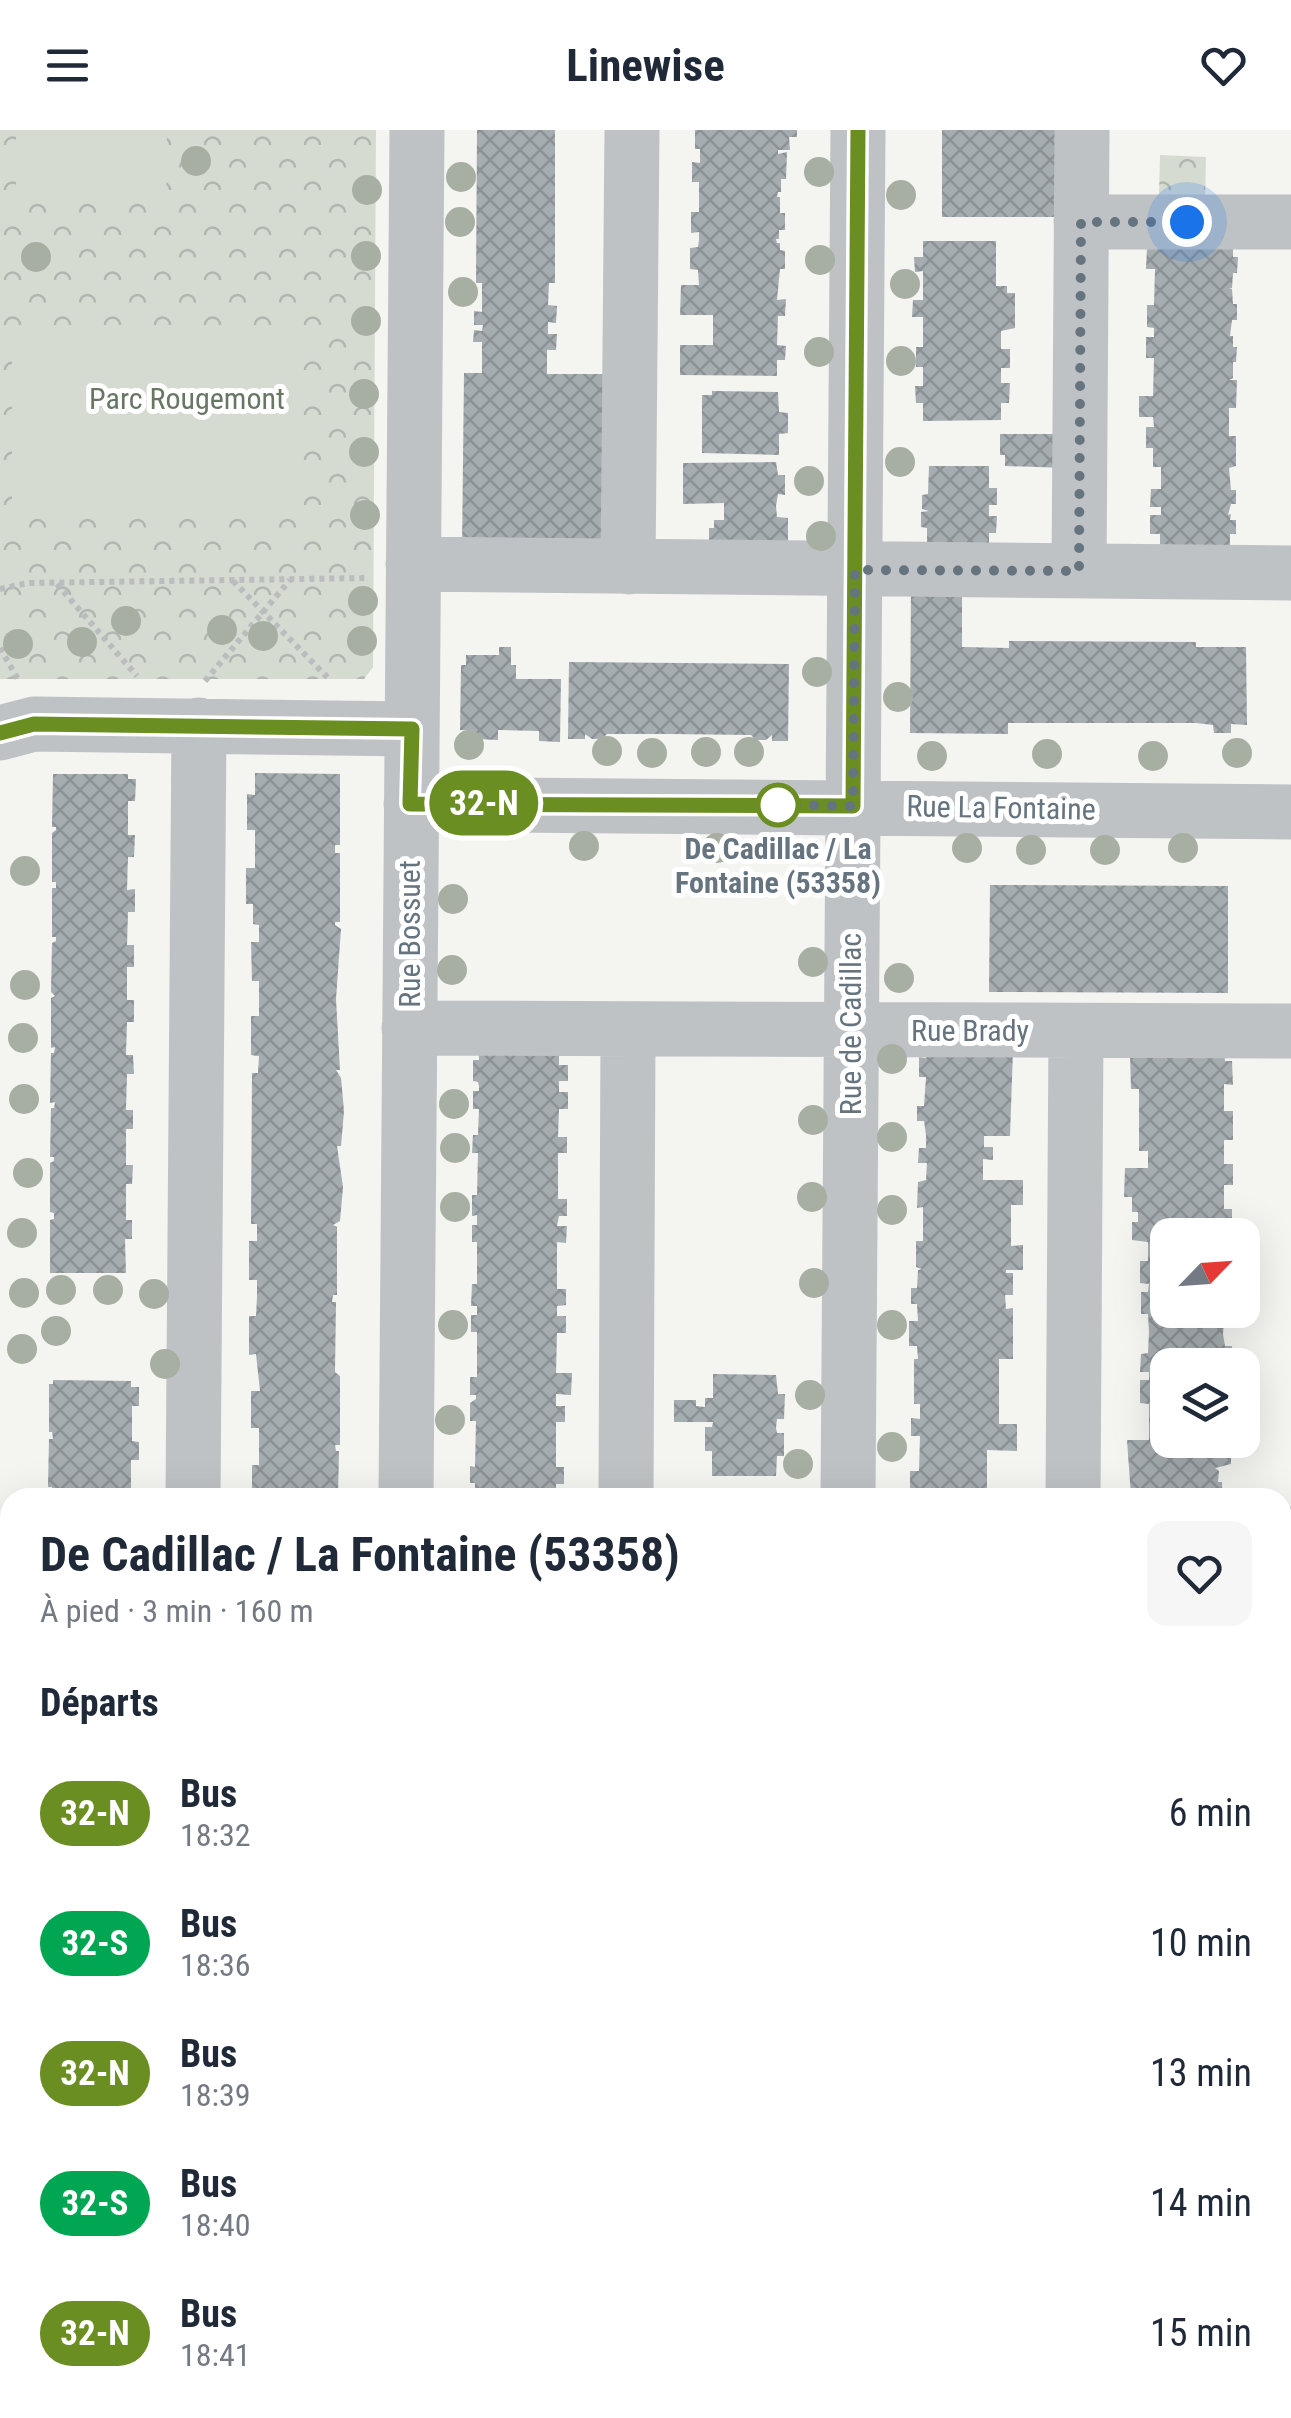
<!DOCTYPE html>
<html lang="fr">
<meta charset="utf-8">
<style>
body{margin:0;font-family:"Roboto Condensed",sans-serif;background:#f6f6f7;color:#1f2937;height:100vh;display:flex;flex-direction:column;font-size:38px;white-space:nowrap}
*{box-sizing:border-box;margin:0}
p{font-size:32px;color:#747a83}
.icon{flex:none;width:55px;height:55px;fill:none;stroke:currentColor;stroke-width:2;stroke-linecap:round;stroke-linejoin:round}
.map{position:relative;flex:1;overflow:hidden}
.panel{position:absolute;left:0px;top:1358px;width:1292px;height:932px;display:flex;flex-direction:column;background:#fff;border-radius:30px 30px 0 0;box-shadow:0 10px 40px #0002}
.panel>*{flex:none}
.badge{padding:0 20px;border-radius:32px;font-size:35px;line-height:65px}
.needle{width:65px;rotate:65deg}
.controls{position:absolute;left:1150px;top:1088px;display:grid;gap:20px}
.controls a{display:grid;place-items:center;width:110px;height:110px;border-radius:20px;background:#fff;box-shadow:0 10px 40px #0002;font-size:50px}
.you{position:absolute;width:50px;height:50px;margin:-25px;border:8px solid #fff;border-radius:50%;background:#1a73e8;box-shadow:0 0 0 15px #1a73e833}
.map>.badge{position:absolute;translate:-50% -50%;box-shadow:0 0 0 5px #fff}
h2{padding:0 40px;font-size:38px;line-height:90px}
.round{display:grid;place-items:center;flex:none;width:105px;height:105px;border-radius:20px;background:#f6f6f7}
.overview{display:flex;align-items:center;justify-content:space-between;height:170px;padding:0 40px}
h1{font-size:48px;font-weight:700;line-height:75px}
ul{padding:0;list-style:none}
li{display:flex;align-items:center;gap:30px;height:130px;padding:0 40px}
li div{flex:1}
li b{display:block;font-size:38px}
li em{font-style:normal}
li .badge{min-width:110px;font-weight:700;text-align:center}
header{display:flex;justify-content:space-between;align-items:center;height:130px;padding:0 40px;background:#fff;font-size:45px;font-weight:700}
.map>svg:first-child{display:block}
</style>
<header><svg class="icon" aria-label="menu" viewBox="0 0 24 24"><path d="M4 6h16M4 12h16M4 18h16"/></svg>Linewise<svg class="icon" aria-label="heart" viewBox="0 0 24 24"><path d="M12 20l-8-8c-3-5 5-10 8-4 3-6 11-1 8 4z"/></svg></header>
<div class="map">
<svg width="1291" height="2288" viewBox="0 0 1291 2288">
<defs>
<pattern id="park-crowns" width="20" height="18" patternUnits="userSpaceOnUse" patternTransform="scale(2.5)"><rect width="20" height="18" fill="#d6dbd2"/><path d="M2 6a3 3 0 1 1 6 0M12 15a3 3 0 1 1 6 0" fill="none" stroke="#b1b6b0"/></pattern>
<pattern id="building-cross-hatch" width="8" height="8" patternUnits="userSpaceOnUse" patternTransform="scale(2.5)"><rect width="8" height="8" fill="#a6adb1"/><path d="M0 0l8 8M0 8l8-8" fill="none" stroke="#8b9195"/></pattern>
</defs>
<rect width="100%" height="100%" fill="#f4f4f1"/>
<path fill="url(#park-crowns)" d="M 0,0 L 376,0 L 373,537 L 364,549 L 0,549 Z
M 1160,25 L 1206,27 L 1205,67 L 1159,66 Z"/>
<path fill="#d6dbd2" d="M 16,0 L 167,0 L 166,72 L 16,71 Z
M 12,202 L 297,203 L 297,384 L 12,383 Z"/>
<path fill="url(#building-cross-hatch)" d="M 477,0 L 555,0 L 555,153 L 549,153 L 548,175 L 557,176 L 556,193 L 548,192 L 548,204 L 557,204 L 556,220 L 547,220 L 547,244 L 613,244 L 611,422 L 462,421 L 464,243 L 482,243 L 482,212 L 473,212 L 474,200 L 482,201 L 483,195 L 474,195 L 474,181 L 482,182 L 482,153 L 476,153 Z
M 695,0 L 797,0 L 797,7 L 789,7 L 790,20 L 778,20 L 778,24 L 787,22 L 786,49 L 781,49 L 781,62 L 778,62 L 777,67 L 780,67 L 780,83 L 785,83 L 785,100 L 779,100 L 779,109 L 776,109 L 777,113 L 780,113 L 780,120 L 785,121 L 785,139 L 780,139 L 777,170 L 786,169 L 785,186 L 778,186 L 777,215 L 786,216 L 785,230 L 777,230 L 777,246 L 680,245 L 680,215 L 713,215 L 713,185 L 680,185 L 681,155 L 699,155 L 698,140 L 690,139 L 690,118 L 698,117 L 699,110 L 699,102 L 691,103 L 691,82 L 699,82 L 699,52 L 692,52 L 692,32 L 700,33 L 700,19 L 695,19 Z
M 942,0 L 1056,0 L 1057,87 L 942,87 Z
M 923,111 L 996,111 L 996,156 L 1007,156 L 1007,163 L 1015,163 L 1015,198 L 1001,201 L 1001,219 L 1010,219 L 1010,238 L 1001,238 L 1001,253 L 1010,253 L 1009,273 L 1001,273 L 1001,290 L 923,291 L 923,273 L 916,273 L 915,256 L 923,256 L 923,237 L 916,237 L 916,217 L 923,217 L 923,187 L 912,187 L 913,170 L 923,170 L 923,141 L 915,142 L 914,127 L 923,127 Z
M 1233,114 L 1233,127 L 1238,127 L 1237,143 L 1233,143 L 1232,158 L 1229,159 L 1232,159 L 1233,174 L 1237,174 L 1237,190 L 1232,190 L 1230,206 L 1233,206 L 1233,217 L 1237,217 L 1236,232 L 1233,232 L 1233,248 L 1229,250 L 1237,250 L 1236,278 L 1229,278 L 1229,306 L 1236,306 L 1236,336 L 1229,338 L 1231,360 L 1236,360 L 1236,374 L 1231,374 L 1228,385 L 1231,384 L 1230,390 L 1236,390 L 1236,404 L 1230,404 L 1230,424 L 1160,427 L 1160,404 L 1150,404 L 1150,385 L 1161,385 L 1161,377 L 1150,377 L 1151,359 L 1161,359 L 1161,337 L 1153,337 L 1153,318 L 1146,318 L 1146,297 L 1154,297 L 1153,287 L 1139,287 L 1139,266 L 1153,266 L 1154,228 L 1146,228 L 1146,207 L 1154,207 L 1154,198 L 1147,197 L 1147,175 L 1154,175 L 1155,139 L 1146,139 L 1147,117 Z
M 712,261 L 778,262 L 779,282 L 788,283 L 788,303 L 779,304 L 779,325 L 702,323 L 702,265 L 712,265 Z
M 1000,304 L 1067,304 L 1067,338 L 1005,336 L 1005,325 L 1000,325 Z
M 776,332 L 778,345 L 785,345 L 785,365 L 778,364 L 776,376 L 777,387 L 788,388 L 788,416 L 709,421 L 709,398 L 714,398 L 714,390 L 724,390 L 724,373 L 683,374 L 683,333 Z
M 929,336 L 989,336 L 989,358 L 997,358 L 997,375 L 989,375 L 989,386 L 997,386 L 996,403 L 989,403 L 989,426 L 927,423 L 927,398 L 921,397 L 921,382 L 929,381 L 922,379 L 922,365 L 928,364 Z
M 911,458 L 962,459 L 962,517 L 1009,518 L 1009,511 L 1196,512 L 1196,517 L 1246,517 L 1247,595 L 1231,594 L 1231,603 L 1214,603 L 1213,595 L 1196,593 L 1008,593 L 1008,604 L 910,603 Z
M 499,517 L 511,517 L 511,535 L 516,535 L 516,549 L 561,549 L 560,612 L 539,611 L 539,601 L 498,600 L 498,610 L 476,609 L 475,601 L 460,600 L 461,535 L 466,535 L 466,525 L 499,525 Z
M 569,532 L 789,534 L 788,611 L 772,611 L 772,605 L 766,610 L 756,610 L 751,605 L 670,604 L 607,604 L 602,609 L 592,609 L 585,604 L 585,609 L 568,609 Z
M 255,643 L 340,644 L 340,715 L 335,715 L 335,723 L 340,723 L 340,792 L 335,792 L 335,795 L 341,799 L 336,869 L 340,940 L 336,940 L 341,948 L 344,981 L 341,1016 L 337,1016 L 343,1057 L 340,1091 L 333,1095 L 337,1097 L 337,1165 L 333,1165 L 332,1172 L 336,1172 L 335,1242 L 340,1246 L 340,1315 L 335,1315 L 336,1321 L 339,1321 L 338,1368 L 252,1368 L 252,1335 L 259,1335 L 259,1298 L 251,1298 L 251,1261 L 260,1261 L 256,1224 L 249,1225 L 249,1186 L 256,1186 L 257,1167 L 257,1150 L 249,1150 L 249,1111 L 257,1111 L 257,1094 L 251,1094 L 252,943 L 258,943 L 259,926 L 251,925 L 251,886 L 259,886 L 259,851 L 252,851 L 251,812 L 259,812 L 259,795 L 253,794 L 253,774 L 246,774 L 246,738 L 255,738 L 255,700 L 247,700 L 247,664 L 255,665 Z
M 53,644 L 128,644 L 128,649 L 136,649 L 135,671 L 128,671 L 128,705 L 135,705 L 134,727 L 128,727 L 127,760 L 135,759 L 135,782 L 128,782 L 127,815 L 134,815 L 134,837 L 127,837 L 127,870 L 134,870 L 134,892 L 127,892 L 126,925 L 133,925 L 134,944 L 127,944 L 126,980 L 133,980 L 133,999 L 126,999 L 126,1035 L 133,1035 L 132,1054 L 126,1054 L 126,1090 L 132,1090 L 132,1109 L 125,1109 L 126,1143 L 50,1143 L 50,1090 L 54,1089 L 54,1083 L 50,1082 L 50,1033 L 54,1031 L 54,1027 L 50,1027 L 51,978 L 54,978 L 55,972 L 50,973 L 51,923 L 54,923 L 55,917 L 51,918 L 51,868 L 55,866 L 51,862 L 52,813 L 56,811 L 56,807 L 52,807 L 52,758 L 56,758 L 56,752 L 52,752 L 52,703 L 56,700 L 56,697 L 52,697 Z
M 990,755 L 1228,756 L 1228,863 L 989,862 Z
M 559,912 L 559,935 L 568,935 L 568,951 L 559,951 L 559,962 L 568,962 L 568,979 L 559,979 L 558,1007 L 567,1007 L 567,1023 L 558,1023 L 558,1069 L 567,1069 L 567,1086 L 559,1086 L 557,1096 L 567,1096 L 566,1113 L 557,1112 L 557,1159 L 566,1159 L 566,1175 L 557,1176 L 557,1186 L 566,1186 L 566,1203 L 557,1203 L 556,1243 L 572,1243 L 571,1265 L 556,1264 L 556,1276 L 565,1276 L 565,1292 L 556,1292 L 556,1337 L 564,1337 L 564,1354 L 556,1354 L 556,1368 L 469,1368 L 469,1363 L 475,1364 L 475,1353 L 470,1353 L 470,1336 L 475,1337 L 476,1291 L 470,1291 L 470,1273 L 476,1269 L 476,1265 L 470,1265 L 470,1247 L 477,1247 L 477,1202 L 471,1202 L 471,1185 L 477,1185 L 477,1176 L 471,1176 L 472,1154 L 477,1154 L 477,1112 L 472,1112 L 472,1095 L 477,1095 L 477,1085 L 472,1086 L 472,1065 L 477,1065 L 478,1023 L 472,1023 L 473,1005 L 478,1005 L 479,979 L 473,979 L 473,961 L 479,961 L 479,956 L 478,952 L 473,951 L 473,930 L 479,930 L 479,913 Z
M 927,914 L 1013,920 L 1010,1006 L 984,1006 L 984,1017 L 993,1017 L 993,1030 L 983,1029 L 983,1050 L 1023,1050 L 1023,1075 L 1011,1075 L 1011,1116 L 1023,1115 L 1023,1140 L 1006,1140 L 1006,1143 L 1013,1143 L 1013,1165 L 1005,1165 L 1006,1179 L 1013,1178 L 1013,1229 L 999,1229 L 999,1294 L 1017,1294 L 1017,1321 L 987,1320 L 987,1361 L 1004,1360 L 1004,1368 L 919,1368 L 919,1358 L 910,1358 L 910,1341 L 919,1341 L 920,1306 L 911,1306 L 911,1288 L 920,1289 L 920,1274 L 914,1274 L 914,1229 L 918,1229 L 917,1216 L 909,1216 L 909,1191 L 918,1191 L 917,1174 L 911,1174 L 911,1158 L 917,1158 L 918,1140 L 922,1139 L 916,1137 L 916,1111 L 923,1111 L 923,1077 L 917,1078 L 918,1052 L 926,1050 L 927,1033 L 918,1033 L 919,1018 L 926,1018 L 926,1005 L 924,991 L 917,991 L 917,976 L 924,976 L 926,947 L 919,947 L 919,927 L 926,928 Z
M 1224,917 L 1225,931 L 1232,931 L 1233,955 L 1224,954 L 1224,981 L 1233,981 L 1233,1010 L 1224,1010 L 1224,1034 L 1233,1034 L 1233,1055 L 1224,1055 L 1224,1079 L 1232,1079 L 1232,1102 L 1223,1102 L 1223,1105 L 1168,1105 L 1168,1180 L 1225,1180 L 1223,1204 L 1225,1216 L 1232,1216 L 1231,1233 L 1168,1235 L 1168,1310 L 1231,1310 L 1231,1334 L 1215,1338 L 1219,1341 L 1218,1352 L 1222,1352 L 1222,1368 L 1131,1366 L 1127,1310 L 1149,1310 L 1149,1274 L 1140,1273 L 1140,1250 L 1149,1250 L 1149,1242 L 1140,1242 L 1141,1224 L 1148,1223 L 1149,1202 L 1148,1184 L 1141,1184 L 1141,1162 L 1148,1162 L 1149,1154 L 1140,1153 L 1140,1131 L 1148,1131 L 1148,1112 L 1132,1110 L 1132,1092 L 1138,1092 L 1138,1082 L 1132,1082 L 1132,1067 L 1124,1067 L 1125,1038 L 1148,1038 L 1148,1021 L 1139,1021 L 1139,959 L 1131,959 L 1130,925 Z
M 713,1244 L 776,1245 L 778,1264 L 785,1264 L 784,1289 L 777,1289 L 776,1298 L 777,1303 L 784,1303 L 784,1326 L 777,1326 L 776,1346 L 712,1346 L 712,1321 L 705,1321 L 705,1297 L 712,1297 L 713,1292 L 674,1292 L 674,1270 L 696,1270 L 696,1276 L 705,1277 L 705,1268 L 713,1268 Z
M 53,1250 L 131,1251 L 131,1257 L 139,1257 L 139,1276 L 132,1276 L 132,1311 L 139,1312 L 139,1330 L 131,1330 L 131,1368 L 48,1368 L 48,1363 L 52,1364 L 52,1357 L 48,1357 L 49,1309 L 53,1309 L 52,1302 L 49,1302 L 49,1254 L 53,1254 Z
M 691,1360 L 773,1361 L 774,1368 L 691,1368 Z"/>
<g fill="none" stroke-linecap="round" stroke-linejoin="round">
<path stroke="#babcbe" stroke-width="6" stroke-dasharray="5 5" stroke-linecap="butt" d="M 233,451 L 329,549
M 57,454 L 137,546
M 0,459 L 28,453 L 368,448
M 0,518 L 19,551
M 205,551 L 290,450"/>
<path stroke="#bec2c5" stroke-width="55" d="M 1081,92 L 1291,92
M 413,434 L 1291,443
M 628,437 L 632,0
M 1079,441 L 1082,0
M 0,603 L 34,594 L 411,599
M 411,674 L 1291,682
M 409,898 L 1291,901
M 193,1368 L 199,595
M 406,1368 L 417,0
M 626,1368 L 628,901
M 848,1368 L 858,0
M 1073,1368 L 1076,902
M 0,1598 L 10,1598
M 399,2280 L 399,2288
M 843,2280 L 843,2288
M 0,2285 L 180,2280
M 1285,2288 L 1291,1404"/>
</g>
<g fill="#a7afa3">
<circle cx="196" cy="31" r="15"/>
<circle cx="819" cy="42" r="15"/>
<circle cx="461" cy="47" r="15"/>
<circle cx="367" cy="60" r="15"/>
<circle cx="901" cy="65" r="15"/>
<circle cx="460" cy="92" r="15"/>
<circle cx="366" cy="126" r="15"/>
<circle cx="36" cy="127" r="15"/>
<circle cx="820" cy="130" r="15"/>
<circle cx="905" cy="154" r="15"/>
<circle cx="463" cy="162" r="15"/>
<circle cx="366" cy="191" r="15"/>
<circle cx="819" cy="222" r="15"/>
<circle cx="901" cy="231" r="15"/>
<circle cx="364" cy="264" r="15"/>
<circle cx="364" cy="322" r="15"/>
<circle cx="900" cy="332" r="15"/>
<circle cx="809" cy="351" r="15"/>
<circle cx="365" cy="385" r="15"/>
<circle cx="821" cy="406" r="15"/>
<circle cx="363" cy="471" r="15"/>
<circle cx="126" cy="491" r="15"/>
<circle cx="222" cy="500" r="15"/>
<circle cx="263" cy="506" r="15"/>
<circle cx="362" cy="511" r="15"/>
<circle cx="82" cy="512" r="15"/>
<circle cx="18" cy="514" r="15"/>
<circle cx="817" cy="542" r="15"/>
<circle cx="898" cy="567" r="15"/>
<circle cx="469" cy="615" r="15"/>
<circle cx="607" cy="621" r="15"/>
<circle cx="706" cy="622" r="15"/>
<circle cx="749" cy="622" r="15"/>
<circle cx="652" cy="623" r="15"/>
<circle cx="1237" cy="623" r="15"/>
<circle cx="1047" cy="624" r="15"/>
<circle cx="932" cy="626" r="15"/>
<circle cx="1153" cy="626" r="15"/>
<circle cx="584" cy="716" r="15"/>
<circle cx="717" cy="718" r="15"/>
<circle cx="967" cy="718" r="15"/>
<circle cx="1183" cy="718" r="15"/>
<circle cx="1031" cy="720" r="15"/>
<circle cx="1105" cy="720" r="15"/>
<circle cx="25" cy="741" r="15"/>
<circle cx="453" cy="769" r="15"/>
<circle cx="813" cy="832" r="15"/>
<circle cx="452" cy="840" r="15"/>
<circle cx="899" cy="848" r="15"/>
<circle cx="25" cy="855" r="15"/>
<circle cx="23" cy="908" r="15"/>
<circle cx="892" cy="929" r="15"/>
<circle cx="24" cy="969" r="15"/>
<circle cx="454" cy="974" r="15"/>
<circle cx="813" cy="990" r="15"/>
<circle cx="892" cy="1007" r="15"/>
<circle cx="455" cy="1018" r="15"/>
<circle cx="28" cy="1043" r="15"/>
<circle cx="812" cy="1067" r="15"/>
<circle cx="455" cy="1077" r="15"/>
<circle cx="892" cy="1080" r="15"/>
<circle cx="22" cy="1103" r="15"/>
<circle cx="814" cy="1153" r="15"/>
<circle cx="61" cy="1160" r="15"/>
<circle cx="108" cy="1160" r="15"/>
<circle cx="24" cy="1163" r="15"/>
<circle cx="154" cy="1164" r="15"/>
<circle cx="453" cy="1195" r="15"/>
<circle cx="892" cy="1195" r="15"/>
<circle cx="56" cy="1201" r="15"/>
<circle cx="22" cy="1219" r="15"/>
<circle cx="165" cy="1234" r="15"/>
<circle cx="810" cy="1265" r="15"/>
<circle cx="450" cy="1290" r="15"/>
<circle cx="892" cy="1317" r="15"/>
<circle cx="798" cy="1334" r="15"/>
</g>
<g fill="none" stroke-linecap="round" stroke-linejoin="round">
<defs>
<path id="line" d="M 0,603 L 34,594 L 412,599 L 410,674 L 853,676 L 858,0"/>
</defs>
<use href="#line" stroke="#fff" stroke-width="22"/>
<use href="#line" stroke="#6b8e23" stroke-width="15"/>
<path stroke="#66747f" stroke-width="10" stroke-dasharray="0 18" d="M 778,675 L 853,676 L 855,440 L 1079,441 L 1081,92 L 1187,92"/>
</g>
<circle fill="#fff" stroke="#6b8e23" stroke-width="5" cx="778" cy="675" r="20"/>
<g text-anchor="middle" stroke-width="10" stroke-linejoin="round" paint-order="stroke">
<g font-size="30" fill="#687764" stroke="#fff">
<text x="187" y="279">Parc Rougemont</text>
</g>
<g font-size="30" fill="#66747f" stroke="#fff">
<text transform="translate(1001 678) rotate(1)" y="10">Rue La Fontaine</text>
<text transform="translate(410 804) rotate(-90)" y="10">Rue Bossuet</text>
<text transform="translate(851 894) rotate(-90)" y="10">Rue de Cadillac</text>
<text x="970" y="911">Rue Brady</text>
</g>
<g font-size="30" font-weight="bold" fill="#66747f" stroke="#fff">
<text x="778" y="729">De Cadillac / La<tspan x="778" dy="34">Fontaine (53358)</tspan></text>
</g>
</g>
</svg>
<div class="controls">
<a><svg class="needle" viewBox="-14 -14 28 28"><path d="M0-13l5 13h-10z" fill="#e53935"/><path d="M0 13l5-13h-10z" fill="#747a83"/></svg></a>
<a><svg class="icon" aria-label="layers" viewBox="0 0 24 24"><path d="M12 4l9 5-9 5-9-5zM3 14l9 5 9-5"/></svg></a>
</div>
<div class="you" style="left:1187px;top:92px"></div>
<b class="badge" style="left:484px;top:673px;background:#6b8e23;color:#fff">32-N</b>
<section class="panel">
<div class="overview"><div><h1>De Cadillac / La Fontaine (53358)</h1><p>À pied · 3 min · 160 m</p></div><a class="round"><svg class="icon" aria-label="heart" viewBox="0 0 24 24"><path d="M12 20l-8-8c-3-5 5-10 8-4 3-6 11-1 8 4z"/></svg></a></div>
<h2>Départs</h2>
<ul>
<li><span class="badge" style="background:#6b8e23;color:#fff">32-N</span><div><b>Bus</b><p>18:32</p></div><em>6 min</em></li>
<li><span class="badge" style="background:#00a651;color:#fff">32-S</span><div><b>Bus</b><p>18:36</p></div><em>10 min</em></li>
<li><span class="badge" style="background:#6b8e23;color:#fff">32-N</span><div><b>Bus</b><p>18:39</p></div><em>13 min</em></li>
<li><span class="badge" style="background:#00a651;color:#fff">32-S</span><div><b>Bus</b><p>18:40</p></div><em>14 min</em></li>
<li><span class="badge" style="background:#6b8e23;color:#fff">32-N</span><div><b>Bus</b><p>18:41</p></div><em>15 min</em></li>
</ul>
</section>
</div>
